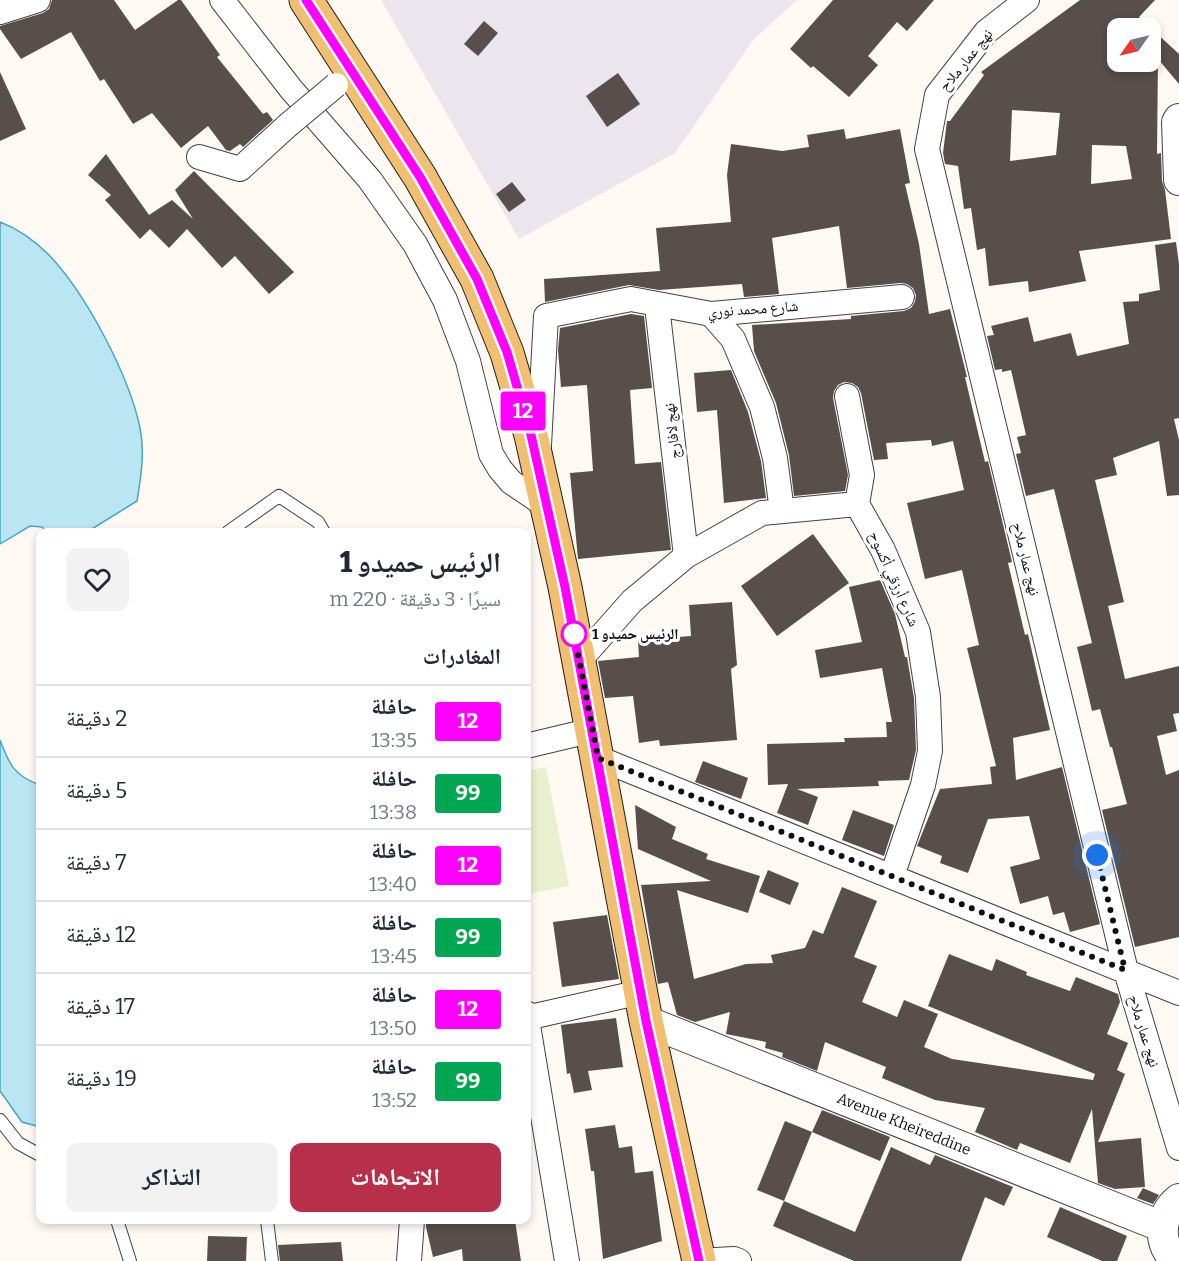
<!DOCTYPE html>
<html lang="ar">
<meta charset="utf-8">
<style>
body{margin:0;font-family:Bitter,"Noto Naskh Arabic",serif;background:#f2f2f3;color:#1f2937;direction:rtl;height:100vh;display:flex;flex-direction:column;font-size:22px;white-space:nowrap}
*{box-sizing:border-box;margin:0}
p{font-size:20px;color:#747a83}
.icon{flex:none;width:33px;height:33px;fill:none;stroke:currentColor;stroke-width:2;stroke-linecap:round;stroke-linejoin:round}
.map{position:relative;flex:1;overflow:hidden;direction:ltr}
.panel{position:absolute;left:36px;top:528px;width:495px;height:696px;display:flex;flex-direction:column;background:#fff;border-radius:12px;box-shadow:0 3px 9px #0003;direction:rtl}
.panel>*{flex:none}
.badge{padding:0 12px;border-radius:4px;font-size:21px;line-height:39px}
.needle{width:39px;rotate:236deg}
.buttons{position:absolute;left:1107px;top:18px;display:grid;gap:12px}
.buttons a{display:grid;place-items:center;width:54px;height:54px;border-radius:12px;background:#fff;box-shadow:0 3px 9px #0003;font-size:30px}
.you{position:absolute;width:30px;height:30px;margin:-15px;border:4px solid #fff;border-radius:50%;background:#1a73e8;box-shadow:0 0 0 9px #1a73e833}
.map>.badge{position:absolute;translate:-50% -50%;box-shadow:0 0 0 3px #fff}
h2{padding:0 30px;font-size:22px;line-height:54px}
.round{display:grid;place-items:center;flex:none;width:63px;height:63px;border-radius:12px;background:#f2f2f3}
.summary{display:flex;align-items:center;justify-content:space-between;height:102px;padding:0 30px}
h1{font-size:28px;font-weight:800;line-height:45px}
.cta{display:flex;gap:12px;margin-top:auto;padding:12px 30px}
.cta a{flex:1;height:69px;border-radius:12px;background:#b82f49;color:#fff;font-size:24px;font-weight:800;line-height:69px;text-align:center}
.cta a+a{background:#f2f2f3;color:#1f2937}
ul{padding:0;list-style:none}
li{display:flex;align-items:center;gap:18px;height:72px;padding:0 30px;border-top:2px solid #e0e1e3}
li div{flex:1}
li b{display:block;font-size:22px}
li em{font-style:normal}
li .badge{min-width:66px;font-weight:700;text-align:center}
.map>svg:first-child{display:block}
</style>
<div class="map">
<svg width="1179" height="1261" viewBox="0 0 1179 1261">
<rect width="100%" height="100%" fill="#fefaf3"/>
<path fill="#ebe5ed" d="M 381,0 L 797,0 L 754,39 L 675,153 L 519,239 Z"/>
<path fill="#e9efcf" d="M 546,767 L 569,886 L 527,894 L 527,771 Z"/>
<path fill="#bae6f3" stroke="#45a5c6" stroke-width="1.5" d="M 0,222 C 18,229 35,241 49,255 C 86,294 129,375 140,428 C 145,453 141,476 137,501 L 87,532 L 47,532 L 42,527 L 30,526 L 0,544 Z
M 0,740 C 9,764 14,776 40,785 L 40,1127 L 22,1122 L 0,1091 Z"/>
<path fill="#584f4c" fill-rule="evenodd" d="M 52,0 L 114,0 L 135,30 L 178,0 L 181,0 L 220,55 L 217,57 L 263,114 L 267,112 L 273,120 L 243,147 L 240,144 L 230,151 L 226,150 L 208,126 L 181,148 L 152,113 L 133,124 L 104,79 L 100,81 L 71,32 L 21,59 L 0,29 L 0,26 L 43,13 L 49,9 Z
M 833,0 L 934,0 L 907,31 L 897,22 L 868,56 L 878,65 L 849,97 L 813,66 L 811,68 L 790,49 Z
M 1080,0 L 1155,0 L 1139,17 L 1179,54 L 1179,84 L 1158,59 L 1157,154 L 1161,153 L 1162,181 L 1165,190 L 1171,239 L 1079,251 L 1086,281 L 1029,292 L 1028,281 L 989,286 L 985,248 L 977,250 L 971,208 L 964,209 L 958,166 L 945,164 L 943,153 L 947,121 L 950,121 L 984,75 L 981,72 ZM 1118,28 L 1150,28 L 1150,62 L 1118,62 ZM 1012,110 L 1060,113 L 1056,155 L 1010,161 ZM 1092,145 L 1126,146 L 1132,179 L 1091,184 Z
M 484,21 L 498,33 L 478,56 L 464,44 Z
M 0,72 L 26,129 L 0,141 Z
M 618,73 L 640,104 L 607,127 L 586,96 Z
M 844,129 L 846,139 L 900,129 L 910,183 L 905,184 L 919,244 L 929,314 L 950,309 L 967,377 L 965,377 L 985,462 L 988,461 L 1006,537 L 1012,562 L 1008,563 L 1025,635 L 1028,634 L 1050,730 L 1013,738 L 1016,780 L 1062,767 L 1100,924 L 1070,932 L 1064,912 L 1053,915 L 1048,896 L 1020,904 L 1010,867 L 1040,859 L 1029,816 L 988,819 L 968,873 L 940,863 L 942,856 L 917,846 L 940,789 L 992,784 L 990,767 L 996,766 L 967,648 L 979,645 L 962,570 L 925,579 L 907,503 L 964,490 L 953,441 L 932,446 L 931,440 L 886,443 L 888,459 L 874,460 L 861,393 L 858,387 L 852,383 L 844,382 L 838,385 L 834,391 L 833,398 L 848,475 L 845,491 L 794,496 L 789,455 L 776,403 L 754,351 L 752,325 L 851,319 L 851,316 L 904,311 L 911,308 L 915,302 L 916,295 L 913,288 L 907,284 L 901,283 L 847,288 L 839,226 L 772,238 L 779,294 L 744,297 L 742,284 L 659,290 L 629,285 L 545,302 L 544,279 L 660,271 L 656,228 L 731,222 L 727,175 L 731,144 L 782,151 L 809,147 L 807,135 Z
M 106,154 L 149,215 L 172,200 L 193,219 L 175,190 L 194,171 L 294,272 L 269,294 L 235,256 L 222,268 L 187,229 L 169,248 L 150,229 L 140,239 L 105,200 L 111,195 L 88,175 Z
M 512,182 L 526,200 L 509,212 L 496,194 Z
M 1176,242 L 1179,264 L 1179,418 L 1174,419 L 1179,440 L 1179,495 L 1167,496 L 1159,441 L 1113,458 L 1117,475 L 1095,480 L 1124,602 L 1108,606 L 1125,679 L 1179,666 L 1179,713 L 1173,714 L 1177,731 L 1157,736 L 1166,775 L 1179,770 L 1179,937 L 1135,947 L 1102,810 L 1127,804 L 1112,747 L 1110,747 L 1100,709 L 1092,711 L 1077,647 L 1092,643 L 1054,489 L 1026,496 L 1016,454 L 1021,453 L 1017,437 L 1026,435 L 1011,370 L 1002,372 L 1002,369 L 995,370 L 987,336 L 994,335 L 991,326 L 1028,317 L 1034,342 L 1071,333 L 1077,356 L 1129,344 L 1123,302 L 1139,301 L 1139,294 L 1160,290 L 1155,245 Z
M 631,314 L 644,316 L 652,388 L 630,390 L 635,464 L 661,462 L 671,550 L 578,559 L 570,473 L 593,471 L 587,385 L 561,387 L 558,350 L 560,328 Z
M 731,370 L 748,412 L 761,461 L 766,498 L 724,503 L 717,410 L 697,412 L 694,373 Z
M 813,534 L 849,583 L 777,636 L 741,586 Z
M 880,580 L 895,614 L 905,657 L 907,657 L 914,698 L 916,750 L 909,780 L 878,781 L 879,786 L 797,789 L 818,797 L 808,825 L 777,813 L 788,784 L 768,785 L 767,744 L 845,742 L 844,738 L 887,737 L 886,722 L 892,722 L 882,668 L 820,678 L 815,650 L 862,642 L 849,587 Z
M 732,602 L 737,665 L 731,669 L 737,740 L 660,746 L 659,740 L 639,743 L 633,696 L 605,698 L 598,661 L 639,657 L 638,640 L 691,636 L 689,605 Z
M 703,761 L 748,778 L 741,799 L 695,782 Z
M 635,805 L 676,827 L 672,839 L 708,854 L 706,859 L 760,876 L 748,913 L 677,890 L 694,979 L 746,964 L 773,963 L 771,955 L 805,948 L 813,930 L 823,934 L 842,887 L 877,901 L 854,957 L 877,966 L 862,1002 L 897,1017 L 904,1000 L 938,1014 L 924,1047 L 952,1059 L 1093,1080 L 1095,1074 L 928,1006 L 949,954 L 992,971 L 996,959 L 1027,972 L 1026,975 L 1070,991 L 1076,977 L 1118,994 L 1120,1002 L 1107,1034 L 1128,1043 L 1117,1070 L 1125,1074 L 1098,1142 L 1141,1138 L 1145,1187 L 1115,1189 L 1098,1183 L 1092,1109 L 1070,1163 L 1020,1143 L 1017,1150 L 975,1132 L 985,1108 L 935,1100 L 882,1078 L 886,1067 L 825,1042 L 817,1071 L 782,1057 L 783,1053 L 765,1048 L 766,1042 L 726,1034 L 730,1012 L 695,1022 L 677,1015 L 668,982 L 658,984 L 641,885 L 711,881 L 638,849 Z
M 853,810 L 894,825 L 884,856 L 842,840 Z
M 768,870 L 799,883 L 790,905 L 759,892 Z
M 607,915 L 619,979 L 562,987 L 553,922 Z
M 616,1018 L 623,1067 L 588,1071 L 592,1090 L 574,1093 L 570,1073 L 567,1074 L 561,1025 Z
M 822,1110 L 890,1137 L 880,1161 L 812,1132 Z
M 785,1121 L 812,1132 L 784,1201 L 757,1190 Z
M 615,1125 L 619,1148 L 632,1146 L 635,1173 L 653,1171 L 662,1241 L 603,1259 L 594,1171 L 591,1171 L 585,1129 Z
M 891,1147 L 930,1165 L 935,1155 L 1013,1187 L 1004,1206 L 985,1197 L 961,1261 L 854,1261 L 773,1226 L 784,1201 L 855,1232 Z
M 1143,1188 L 1159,1195 L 1153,1204 L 1137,1198 Z
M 1060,1207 L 1127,1236 L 1117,1261 L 1102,1261 L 1047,1237 Z
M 426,1220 L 515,1220 L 521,1261 L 463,1261 L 462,1249 L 433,1257 L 426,1227 Z
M 208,1236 L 247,1237 L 246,1261 L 207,1261 Z
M 341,1242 L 343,1261 L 280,1261 L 278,1245 Z"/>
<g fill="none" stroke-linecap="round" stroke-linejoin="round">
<defs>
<path id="service" d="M 228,532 L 279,496 L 318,522 L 324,532
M 0,1120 L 18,1143 L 40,1155
M 117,1220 L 130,1261
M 267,1220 L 272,1261"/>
<path id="minor" d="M 222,0 L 291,89 L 370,180 L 415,244 L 445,300 L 468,361 L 491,454 L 500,469 L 511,482 L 545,505
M 1027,0 L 986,32 L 937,95 L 927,149 L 1126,971 L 1179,1148
M 0,12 L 38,0
M 199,157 L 240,169 L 287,126
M 657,306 L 686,556
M 711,314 L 733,339 L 762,407 L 775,458 L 782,511
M 847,396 L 862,475 L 857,504
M 539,445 L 546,316 L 631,299 L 711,314 L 902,297
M 579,661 L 632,601 L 686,556 L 762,513 L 857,504 L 883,550 L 918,632 L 928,697 L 930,751 L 923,785 L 892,876
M 526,746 L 593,730
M 598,758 L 1179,993
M 526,1013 L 567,1261
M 526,1018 L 641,992
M 409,1261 L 412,1220
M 698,1261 L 734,1259 L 739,1261"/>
<path id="tertiary" d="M 1179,119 L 1177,122 L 1179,180
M 646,1021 L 1163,1227
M 1176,1261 C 1157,1243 1159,1215 1179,1199"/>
<path id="primary" d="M 306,0 L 420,177 L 477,279 L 507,353 L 531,435 L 565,587 L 646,1021 L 699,1261"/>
</defs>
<use href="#service" stroke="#424242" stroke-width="14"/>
<use href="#minor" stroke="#424242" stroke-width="26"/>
<use href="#tertiary" stroke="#424242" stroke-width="32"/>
<use href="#primary" stroke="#202020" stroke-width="35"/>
<use href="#service" stroke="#fff" stroke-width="12"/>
<use href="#minor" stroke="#fff" stroke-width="24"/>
<use href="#tertiary" stroke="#fff" stroke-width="30"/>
<use href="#primary" stroke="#f0bf71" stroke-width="33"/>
<defs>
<path id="minor-bridge" d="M 287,126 L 336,85"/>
</defs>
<use href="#minor-bridge" stroke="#424242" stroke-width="26" stroke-linecap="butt"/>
<use href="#minor-bridge" stroke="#fff" stroke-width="24"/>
</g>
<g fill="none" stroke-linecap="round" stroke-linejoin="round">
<defs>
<path id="line" d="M 306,0 L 420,177 L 477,279 L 507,352 L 531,435 L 565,587 L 646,1021 L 699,1261"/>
</defs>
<use href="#line" stroke="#fff" stroke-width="14"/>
<use href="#line" stroke="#f0f" stroke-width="9"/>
<path stroke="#0f0f0f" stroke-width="6" stroke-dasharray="0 10.8" d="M 574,634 L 598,758 L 1125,970 L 1097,855"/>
</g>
<circle fill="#fff" stroke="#f0f" stroke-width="3" cx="574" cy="634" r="12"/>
<g text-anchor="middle" stroke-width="6" stroke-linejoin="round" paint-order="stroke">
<g font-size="15" fill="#0f0f0f" stroke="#fff">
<text transform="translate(966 60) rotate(-51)" y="5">نهج عمار ملاح</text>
<text transform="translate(753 309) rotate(-4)" y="5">شارع محمد نوري</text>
<text transform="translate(672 431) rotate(-96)" y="5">نهج لافارج</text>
<text transform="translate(1026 559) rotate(76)" y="5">نهج عمار ملاح</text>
<text transform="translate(894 579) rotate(66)" y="5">شارع أرزقي أكسوح</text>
<text transform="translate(1144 1031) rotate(73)" y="5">نهج عمار ملاح</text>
<text transform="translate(904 1124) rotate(22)" y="5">Avenue Kheireddine</text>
</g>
<g font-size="15" font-weight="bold" fill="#0f0f0f" stroke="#fff" text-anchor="start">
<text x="592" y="639">الرئيس حميدو 1</text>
</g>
</g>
</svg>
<div class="buttons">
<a><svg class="needle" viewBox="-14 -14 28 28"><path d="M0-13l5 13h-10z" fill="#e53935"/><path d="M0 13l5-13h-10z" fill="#747a83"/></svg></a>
</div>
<div class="you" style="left:1097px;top:855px"></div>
<b class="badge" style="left:523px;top:411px;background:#f0f;color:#fff">12</b>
<section class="panel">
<div class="summary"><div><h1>الرئيس حميدو 1</h1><p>سيرًا · 3 دقيقة · 220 m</p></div><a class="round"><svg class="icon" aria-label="heart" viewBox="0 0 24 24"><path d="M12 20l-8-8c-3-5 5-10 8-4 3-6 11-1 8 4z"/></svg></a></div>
<h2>المغادرات</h2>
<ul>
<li><span class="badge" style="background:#f0f;color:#fff">12</span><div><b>حافلة</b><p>13:35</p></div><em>2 دقيقة</em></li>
<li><span class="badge" style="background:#00a651;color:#fff">99</span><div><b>حافلة</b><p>13:38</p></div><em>5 دقيقة</em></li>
<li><span class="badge" style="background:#f0f;color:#fff">12</span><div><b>حافلة</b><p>13:40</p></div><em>7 دقيقة</em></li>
<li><span class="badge" style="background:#00a651;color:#fff">99</span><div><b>حافلة</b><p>13:45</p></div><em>12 دقيقة</em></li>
<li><span class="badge" style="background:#f0f;color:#fff">12</span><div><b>حافلة</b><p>13:50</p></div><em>17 دقيقة</em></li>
<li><span class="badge" style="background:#00a651;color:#fff">99</span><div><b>حافلة</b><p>13:52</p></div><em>19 دقيقة</em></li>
</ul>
<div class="cta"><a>الاتجاهات</a><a>التذاكر</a></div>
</section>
</div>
